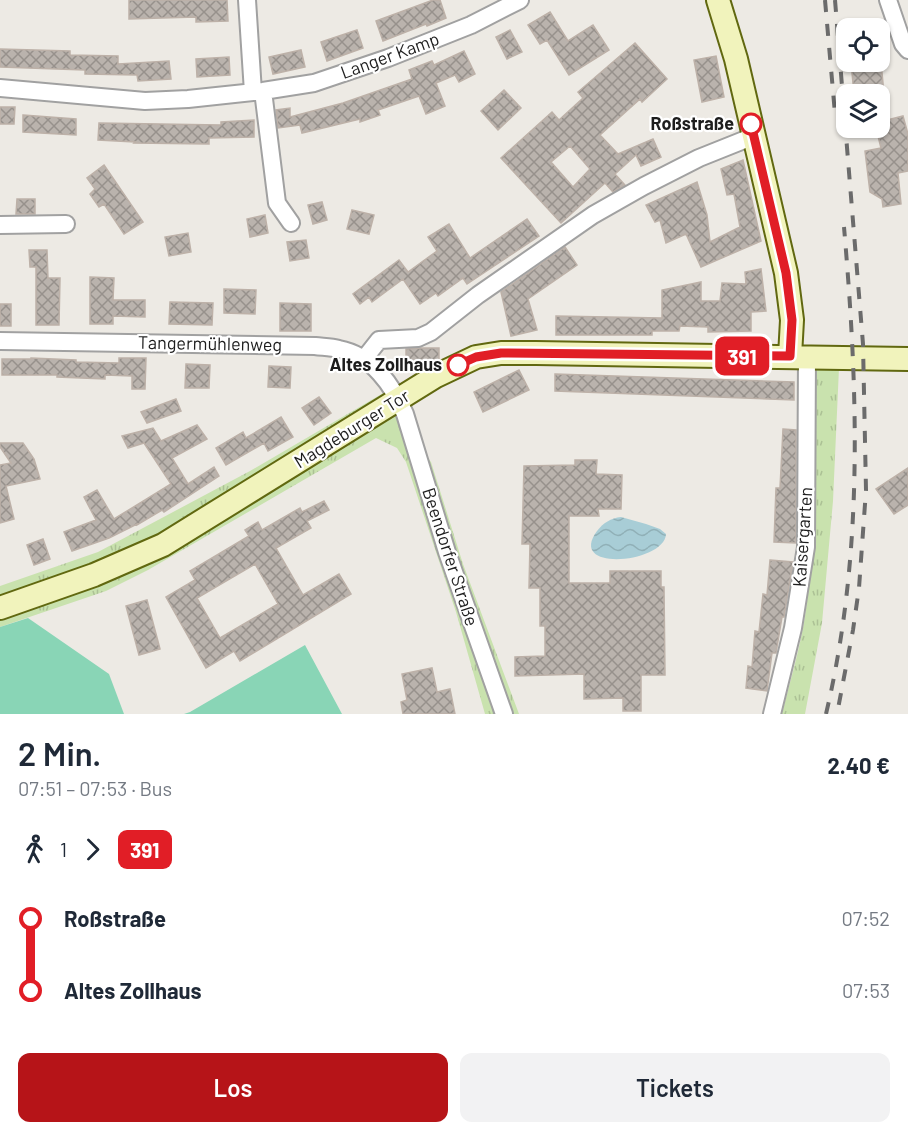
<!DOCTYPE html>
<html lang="de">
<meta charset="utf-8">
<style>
body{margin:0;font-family:Barlow,sans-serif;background:#f2f2f3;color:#1f2937;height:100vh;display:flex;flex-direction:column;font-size:22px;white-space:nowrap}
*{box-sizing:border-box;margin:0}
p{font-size:20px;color:#747a83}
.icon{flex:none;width:33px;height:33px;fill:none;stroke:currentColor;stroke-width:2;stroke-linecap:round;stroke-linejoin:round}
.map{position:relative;height:714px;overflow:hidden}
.side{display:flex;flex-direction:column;background:#fff;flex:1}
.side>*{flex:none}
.badge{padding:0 12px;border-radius:9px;font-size:21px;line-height:39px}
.tools{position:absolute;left:836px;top:18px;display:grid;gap:12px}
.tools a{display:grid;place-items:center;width:54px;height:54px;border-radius:12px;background:#fff;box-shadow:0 2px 4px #0004;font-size:30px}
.map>.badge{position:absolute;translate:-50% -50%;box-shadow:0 0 0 3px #fff}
.legs{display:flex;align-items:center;gap:9px;height:66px;padding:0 18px;font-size:20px}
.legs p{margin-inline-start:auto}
.overview{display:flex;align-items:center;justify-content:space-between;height:102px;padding:0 18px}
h1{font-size:33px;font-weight:600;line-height:45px}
.action{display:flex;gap:12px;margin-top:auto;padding:12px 18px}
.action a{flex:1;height:69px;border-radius:12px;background:#b61418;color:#fff;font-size:24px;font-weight:600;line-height:69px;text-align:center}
.action a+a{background:#f2f2f3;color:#1f2937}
ul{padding:0 18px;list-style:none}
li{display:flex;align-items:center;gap:21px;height:72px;font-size:22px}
li i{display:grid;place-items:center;width:9px;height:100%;margin:0 8px;background:currentColor}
li i::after{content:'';width:15px;height:15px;margin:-8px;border:4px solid;border-radius:50%;background:#fff}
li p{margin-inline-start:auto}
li:first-child i{background:linear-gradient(#0000 50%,currentColor 0)}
li:last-child i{background:linear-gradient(currentColor 50%,#0000 0)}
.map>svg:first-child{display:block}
</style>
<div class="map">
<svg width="908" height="714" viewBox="0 0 908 714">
<defs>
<pattern id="grass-tufts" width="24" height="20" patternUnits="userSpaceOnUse" patternTransform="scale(1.5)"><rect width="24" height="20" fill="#c9e2ae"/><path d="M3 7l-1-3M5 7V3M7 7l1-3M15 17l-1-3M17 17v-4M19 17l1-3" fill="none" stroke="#acc195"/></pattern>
<pattern id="water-waves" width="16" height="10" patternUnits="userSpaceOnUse" patternTransform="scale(1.5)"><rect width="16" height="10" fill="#a8cdd6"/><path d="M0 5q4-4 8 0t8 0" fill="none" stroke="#90b0b7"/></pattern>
<pattern id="building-cross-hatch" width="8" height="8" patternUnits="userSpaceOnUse" patternTransform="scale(1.5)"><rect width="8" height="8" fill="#bab3ad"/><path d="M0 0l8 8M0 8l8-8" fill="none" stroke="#97918c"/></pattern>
</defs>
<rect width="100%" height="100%" fill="#edeae4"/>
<path fill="url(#grass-tufts)" d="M 814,368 L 839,368 L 833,501 L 822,623 L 805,714 L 782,714 C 790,681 800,649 805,616 C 818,533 816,451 814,368 Z
M 397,385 L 424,453 L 431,462 L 463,564 L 519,714 L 485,714 L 456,612 L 406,462 L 397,448 L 376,438 L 148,570 L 106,591 L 0,627 L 0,586 L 98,552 L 250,471 Z"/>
<path fill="#89d5b6" d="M 28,618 L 109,674 L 124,714 L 0,714 L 0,627 Z
M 305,645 L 342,714 L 184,714 L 190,712 Z"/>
<path fill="url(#water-waves)" d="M 621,517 L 646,524 L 660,529 L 666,534 C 665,563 566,573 597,531 C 603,523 611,518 621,517 Z"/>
<path fill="url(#building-cross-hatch)" stroke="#bdb1a8" stroke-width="1.5" fill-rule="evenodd" d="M 129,0 L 227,0 L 228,21 L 196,22 L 196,17 L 129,19 Z
M 433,0 L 440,0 L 446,18 L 427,26 L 426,24 L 383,41 L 376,21 Z
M 550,12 L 568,41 L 593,25 L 609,50 L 569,75 L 547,40 L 540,44 L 528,25 Z
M 357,30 L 363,48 L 327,61 L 321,42 Z
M 510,30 L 522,52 L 507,59 L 496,37 Z
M 635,43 L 667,79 L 642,102 L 640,99 L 600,135 L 618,154 L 653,139 L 661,157 L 641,166 L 636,155 L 615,174 L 625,185 L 613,192 L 605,183 L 561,223 L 501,158 L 552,112 L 559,120 L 583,98 L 578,92 ZM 570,146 L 590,169 L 573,187 L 551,162 Z
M 0,49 L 70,51 L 70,55 L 118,56 L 118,64 L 169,61 L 171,79 L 138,81 L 137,75 L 85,74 L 85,70 L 0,67 Z
M 301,50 L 305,67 L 273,74 L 269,57 Z
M 464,51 L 475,74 L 459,82 L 455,75 L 436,83 L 445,106 L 426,114 L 419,96 L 378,110 L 380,115 L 360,122 L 360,119 L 302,133 L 300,125 L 278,128 L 276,110 L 290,108 L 290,117 L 343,103 L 412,79 L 409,70 L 432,61 L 434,65 Z
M 716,56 L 724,97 L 702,102 L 694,60 Z
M 229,57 L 230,75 L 197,77 L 196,59 Z
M 851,62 L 881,62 L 884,94 L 854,94 Z
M 504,90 L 521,108 L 498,130 L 481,111 Z
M 0,107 L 15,107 L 14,124 L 0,124 Z
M 23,115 L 76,119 L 76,135 L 23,132 Z
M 903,116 L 908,134 L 908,171 L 898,173 L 901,204 L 883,207 L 882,199 L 870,192 L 865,151 L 881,148 L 876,128 L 879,128 L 879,122 Z
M 254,120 L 254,137 L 209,138 L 209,144 L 134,143 L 135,142 L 98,140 L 99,123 L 221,125 L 221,122 Z
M 743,160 L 761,241 L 701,267 L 686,234 L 666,243 L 660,220 L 655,222 L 646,205 L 697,182 L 707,215 L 710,242 L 740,227 L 734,194 L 727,195 L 721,169 Z
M 104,165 L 143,222 L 124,234 L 104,204 L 99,207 L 90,194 L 95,189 L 87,178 Z
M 17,199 L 35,199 L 35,214 L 16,214 Z
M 322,202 L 327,220 L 313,224 L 308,205 Z
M 352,210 L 374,215 L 369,234 L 347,229 Z
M 265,215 L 268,233 L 250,237 L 247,219 Z
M 527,219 L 539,236 L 467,284 L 463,278 L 438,296 L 436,293 L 420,304 L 403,279 L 372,302 L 369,297 L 360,304 L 353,294 L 399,260 L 408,272 L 437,251 L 428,237 L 449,224 L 470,258 Z
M 188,233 L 191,252 L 169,256 L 165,237 Z
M 306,240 L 309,258 L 290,261 L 287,242 Z
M 565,247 L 577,265 L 528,299 L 537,330 L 511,336 L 501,292 Z
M 29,250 L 47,250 L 48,278 L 60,278 L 59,325 L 36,325 L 36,267 L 30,267 Z
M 761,269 L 766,311 L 751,312 L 751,331 L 708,332 L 708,327 L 680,326 L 679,331 L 652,331 L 652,335 L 556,335 L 556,316 L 662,318 L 662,290 L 701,282 L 701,301 L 720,301 L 722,283 L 746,284 L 745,272 Z
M 90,277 L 114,278 L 113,300 L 145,300 L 145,317 L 113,316 L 113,324 L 90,324 Z
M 224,289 L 256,290 L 255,314 L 224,313 Z
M 170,302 L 213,303 L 212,325 L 169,324 Z
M 280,303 L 311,304 L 311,331 L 280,331 Z
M 0,304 L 11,304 L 11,326 L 0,326 Z
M 421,348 L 439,348 L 439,360 L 428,365 L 406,365 L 406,349 Z
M 31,358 L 76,360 L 76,362 L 119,363 L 119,358 L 146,358 L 145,389 L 132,389 L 132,376 L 105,375 L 105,379 L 57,377 L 57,375 L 2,375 L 2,359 L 31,359 Z
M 186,364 L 210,365 L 209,388 L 185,388 Z
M 269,366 L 291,367 L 290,388 L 268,387 Z
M 519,370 L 529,390 L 483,412 L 474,392 Z
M 555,374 L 794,382 L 794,400 L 555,391 Z
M 319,397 L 331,413 L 314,425 L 302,408 Z
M 176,399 L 181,411 L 147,423 L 141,412 Z
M 281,417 L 293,437 L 268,451 L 264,443 L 226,465 L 216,448 L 243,432 L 246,438 Z
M 197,425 L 207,439 L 172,458 L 188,484 L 214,467 L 219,476 L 164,512 L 162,510 L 137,525 L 137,524 L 109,538 L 72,551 L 64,532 L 96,520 L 84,497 L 97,490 L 114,519 L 171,484 L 144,443 L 128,448 L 122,436 L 153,428 L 161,441 Z
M 783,429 L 796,430 L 796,543 L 774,542 L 776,488 L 780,488 Z
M 0,443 L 23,443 L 34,459 L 40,479 L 6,486 L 14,519 L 0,523 L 0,465 L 11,463 L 0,447 Z
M 575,460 L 597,460 L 596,474 L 622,475 L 621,509 L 598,509 L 599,516 L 569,516 L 569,583 L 610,583 L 610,571 L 661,571 L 661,587 L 664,587 L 665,675 L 641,675 L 641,711 L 623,711 L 623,698 L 584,699 L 584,674 L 515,676 L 515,657 L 545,656 L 545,626 L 540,626 L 540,588 L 529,588 L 530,544 L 522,544 L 524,466 L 575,465 Z
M 908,468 L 908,505 L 894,514 L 876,489 Z
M 324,501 L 329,510 L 307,521 L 311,528 L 276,548 L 303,595 L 339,574 L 351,594 L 240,661 L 234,651 L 206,668 L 166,597 L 195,580 L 190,571 L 249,536 L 245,530 L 258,522 L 262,530 L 300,508 L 302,512 ZM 255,564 L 278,604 L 220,638 L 197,598 Z
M 43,539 L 50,559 L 34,565 L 27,545 Z
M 770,560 L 793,562 L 784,617 L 782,617 L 776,653 L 772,653 L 767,691 L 746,688 L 748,666 L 752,667 L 755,631 L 759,632 L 763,594 L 767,595 Z
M 147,600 L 160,649 L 139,655 L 126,606 Z
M 432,668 L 437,692 L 450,689 L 455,714 L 403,714 L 401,702 L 407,700 L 402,674 Z"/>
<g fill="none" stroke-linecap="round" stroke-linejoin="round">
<defs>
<path id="minor" d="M 247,0 L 253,92
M 888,0 L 903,44 L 908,50
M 0,88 L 145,101 L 188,99 L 263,91 L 314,83 L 388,58 L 471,25 L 520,0
M 263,91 L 277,203 L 291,223
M 0,225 L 66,224
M 0,341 L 315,346 C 323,347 331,347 339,349 C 372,355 393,386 405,414 L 447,552 L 504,714
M 364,359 L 379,340 L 418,338 L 431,332 L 478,295 L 593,215 L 644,186 L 699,158 L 754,136
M 772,714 L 793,628 L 806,547 L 807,357"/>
<path id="secondary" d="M 718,0 L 736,59 L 786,273 L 792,320 L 790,356
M 0,608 L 94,575 L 163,545 L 436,376 L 476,357 L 501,353 L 536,353 L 908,359"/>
</defs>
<use href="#minor" stroke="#a1a1a1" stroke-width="20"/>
<use href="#secondary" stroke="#616810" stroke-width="26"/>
<use href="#minor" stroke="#fff" stroke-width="16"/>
<use href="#secondary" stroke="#f1f3bc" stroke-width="22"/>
<path stroke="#6b6b6b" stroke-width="4" stroke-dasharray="12 12" stroke-linecap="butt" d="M 825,0 L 835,114
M 835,0 L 863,344 L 866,490 L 859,588 L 853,630 L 837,714
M 826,714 C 864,553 858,390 844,227"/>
</g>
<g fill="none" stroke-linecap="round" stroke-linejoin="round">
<defs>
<path id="line-1" d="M 458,365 L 476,357 L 501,353 L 790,356 L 792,320 L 786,273 L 751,124"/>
</defs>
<use href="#line-1" stroke="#fff" stroke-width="14"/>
<use href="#line-1" stroke="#e11e26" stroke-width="9"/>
</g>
<g fill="#fff" stroke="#e11e26" stroke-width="3">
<circle cx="751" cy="124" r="10"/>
<circle cx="458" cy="365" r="10"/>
</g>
<g text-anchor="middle" stroke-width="4.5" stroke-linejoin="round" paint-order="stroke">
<g font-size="18" fill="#1d1d1d" stroke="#fff">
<text transform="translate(390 56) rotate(-20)" y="6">Langer Kamp</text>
<text transform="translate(210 344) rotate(1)" y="6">Tangermühlenweg</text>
<text transform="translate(352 429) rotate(-32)" y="6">Magdeburger Tor</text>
<text transform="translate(803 537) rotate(-86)" y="6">Kaisergarten</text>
<text transform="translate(450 557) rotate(72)" y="6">Beendorfer Straße</text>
</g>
<g font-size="18" font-weight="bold" fill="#1d1d1d" stroke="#fff" text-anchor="end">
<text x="734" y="130">Roßstraße</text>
<text x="442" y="371">Altes Zollhaus</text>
</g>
</g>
</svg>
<div class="tools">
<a><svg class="icon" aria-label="locate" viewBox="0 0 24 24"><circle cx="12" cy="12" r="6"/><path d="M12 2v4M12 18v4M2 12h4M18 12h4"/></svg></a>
<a><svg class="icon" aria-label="layers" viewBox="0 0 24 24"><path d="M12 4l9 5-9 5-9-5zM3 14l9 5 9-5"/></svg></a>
</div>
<b class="badge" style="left:742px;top:356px;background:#e11e26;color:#fff">391</b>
</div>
<section class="side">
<div class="overview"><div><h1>2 Min.</h1><p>07:51 – 07:53 · Bus</p></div><b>2.40 €</b></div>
<div class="legs"><svg class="icon" aria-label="walk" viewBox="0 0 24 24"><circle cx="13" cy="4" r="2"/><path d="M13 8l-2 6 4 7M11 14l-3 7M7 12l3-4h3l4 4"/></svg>1<svg class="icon" aria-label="forward" viewBox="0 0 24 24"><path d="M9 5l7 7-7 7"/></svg><b class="badge" style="background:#e11e26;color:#fff">391</b></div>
<ul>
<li><i style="color:#e11e26"></i><b>Roßstraße</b><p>07:52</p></li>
<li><i style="color:#e11e26"></i><b>Altes Zollhaus</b><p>07:53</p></li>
</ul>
<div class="action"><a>Los</a><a>Tickets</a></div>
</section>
